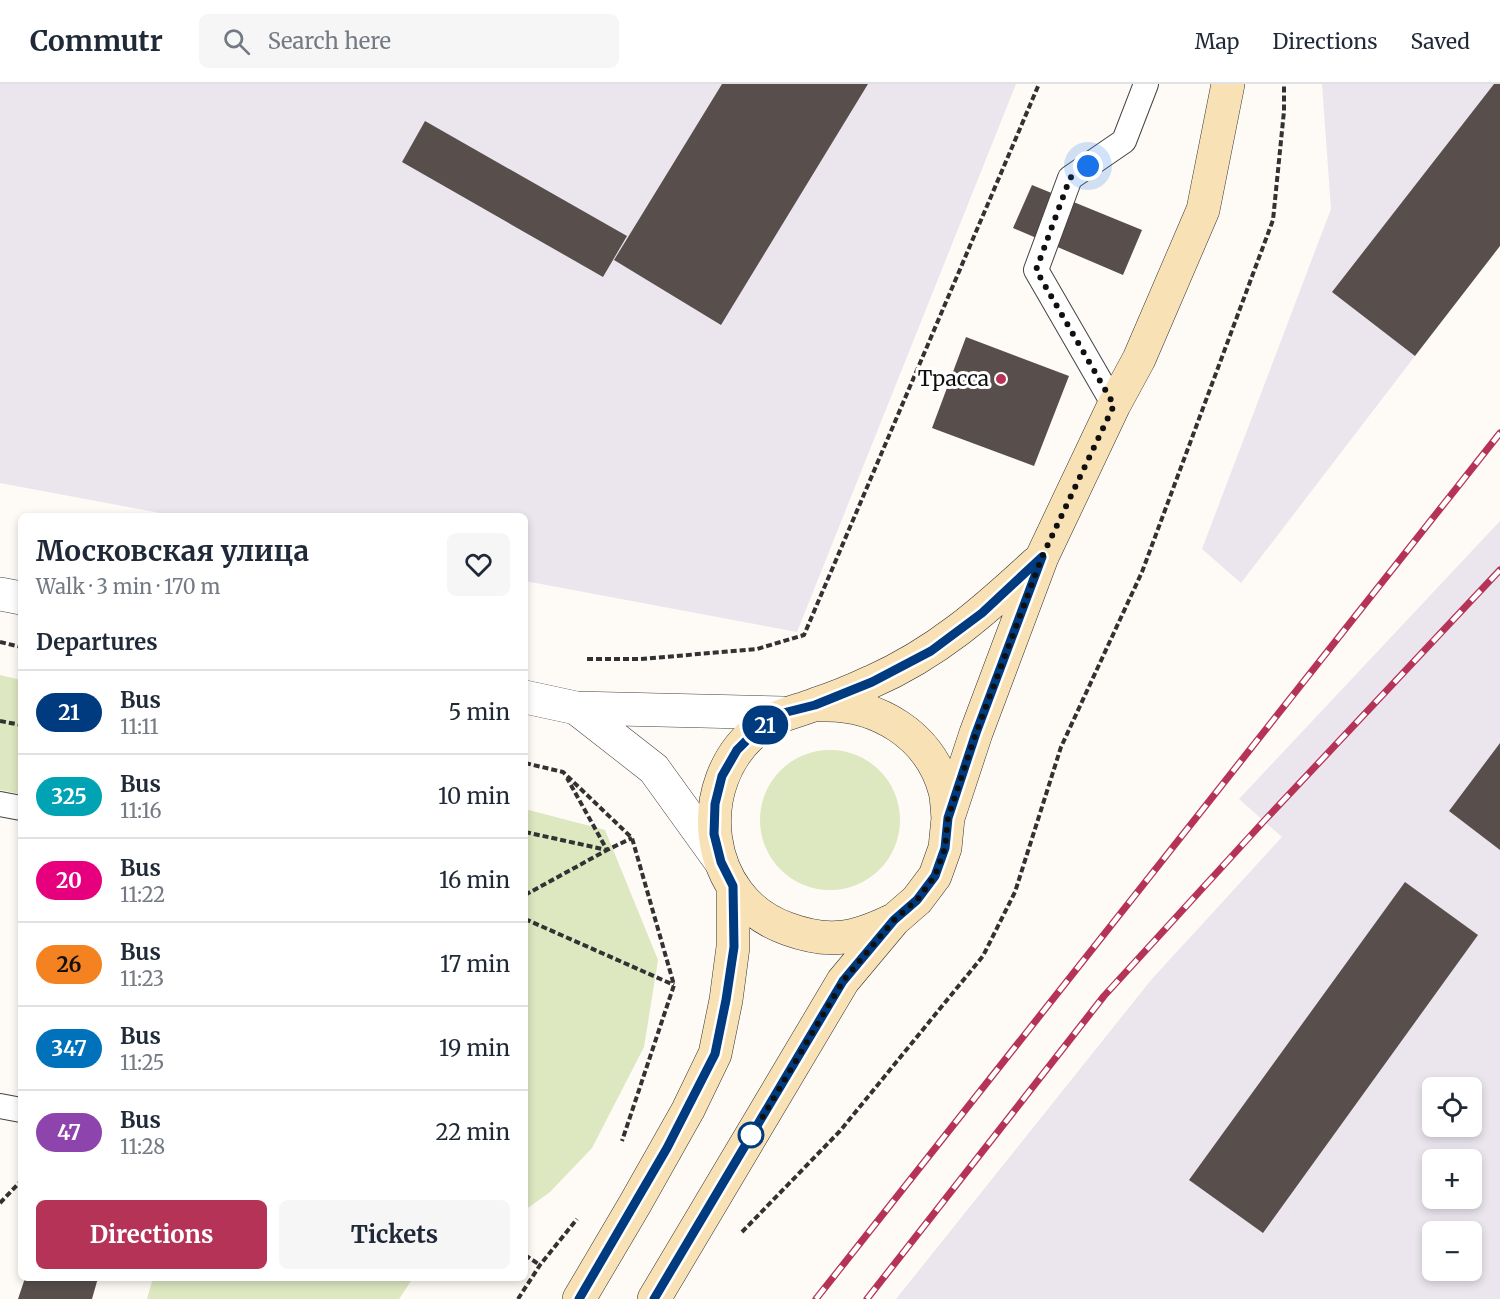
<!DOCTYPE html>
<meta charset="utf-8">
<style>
body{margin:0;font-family:Merriweather,serif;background:#f6f6f7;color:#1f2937;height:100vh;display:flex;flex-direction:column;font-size:22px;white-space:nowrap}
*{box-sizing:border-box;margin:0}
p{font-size:20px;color:#747a83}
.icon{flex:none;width:33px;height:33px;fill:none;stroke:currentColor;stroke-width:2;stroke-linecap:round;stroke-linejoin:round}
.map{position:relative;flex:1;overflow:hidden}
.sheet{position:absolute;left:18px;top:429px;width:510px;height:768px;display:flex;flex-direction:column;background:#fff;border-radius:9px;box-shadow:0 3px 9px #0003}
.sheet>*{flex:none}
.badge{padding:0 12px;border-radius:20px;font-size:21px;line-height:39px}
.fabs{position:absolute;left:1422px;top:993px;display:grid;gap:12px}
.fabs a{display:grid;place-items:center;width:60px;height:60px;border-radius:9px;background:#fff;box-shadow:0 3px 9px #0003;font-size:30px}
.you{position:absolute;width:30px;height:30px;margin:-15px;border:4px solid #fff;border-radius:50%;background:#1a73e8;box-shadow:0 0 0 9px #1a73e833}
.map>.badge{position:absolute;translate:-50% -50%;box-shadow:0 0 0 3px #fff}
h2{padding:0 18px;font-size:22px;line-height:54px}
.round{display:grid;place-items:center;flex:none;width:63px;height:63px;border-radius:9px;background:#f6f6f7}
.head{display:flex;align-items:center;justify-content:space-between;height:102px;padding:0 18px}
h1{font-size:28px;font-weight:700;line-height:45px}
.action{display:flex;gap:12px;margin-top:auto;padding:12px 18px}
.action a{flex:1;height:69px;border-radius:9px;background:#b63358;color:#fff;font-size:24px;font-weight:700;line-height:69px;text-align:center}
.action a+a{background:#f6f6f7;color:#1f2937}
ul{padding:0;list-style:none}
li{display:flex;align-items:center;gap:18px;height:84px;padding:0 18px;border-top:2px solid #e0e1e3}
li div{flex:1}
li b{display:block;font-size:22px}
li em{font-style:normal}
li .badge{min-width:66px;font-weight:700;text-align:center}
header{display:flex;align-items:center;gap:36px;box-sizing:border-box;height:84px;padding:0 30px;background:#fff;border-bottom:2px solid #e0e1e3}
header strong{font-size:28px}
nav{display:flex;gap:33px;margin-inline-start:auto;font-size:21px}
.search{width:420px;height:54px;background:#f6f6f7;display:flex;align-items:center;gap:15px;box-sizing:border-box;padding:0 21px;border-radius:9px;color:#747a83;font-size:22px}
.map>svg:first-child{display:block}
</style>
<header>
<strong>Commutr</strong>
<div class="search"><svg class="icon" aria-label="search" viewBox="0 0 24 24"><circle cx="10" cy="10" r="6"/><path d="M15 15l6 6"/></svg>Search here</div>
<nav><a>Map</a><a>Directions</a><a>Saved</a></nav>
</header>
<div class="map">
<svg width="1500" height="1215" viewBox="0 0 1500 1215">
<rect width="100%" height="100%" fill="#fefaf5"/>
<path fill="#ebe6ee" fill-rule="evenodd" d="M 0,0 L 1016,0 L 797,548 L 525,497 L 525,432 L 176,432 L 0,399 Z
M 1322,0 L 1500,0 L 1415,272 L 1241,499 L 1202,465 L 1331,125 Z
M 1500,437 L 1500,1215 L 896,1215 L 1151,896 L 1282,753 L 1239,715 ZM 1432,1004 L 1472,1004 L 1472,1042 L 1432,1042 ZM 1432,1076 L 1472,1076 L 1472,1114 L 1432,1114 ZM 1432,1148 L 1472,1148 L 1472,1186 L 1432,1186 Z"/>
<path fill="#dde7c0" d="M 0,591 L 21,596 L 21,710 L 0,706 Z
M760 736a70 70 0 1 1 140 0a70 70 0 1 1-140 0Z
M 525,725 L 605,746 L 658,876 L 644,963 L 592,1064 L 550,1108 L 525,1126 Z
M 153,1194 L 413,1194 L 399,1215 L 147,1215 Z"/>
<path fill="#584f4d" d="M 722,0 L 868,0 L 721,241 L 614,176 Z
M 1494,0 L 1500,0 L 1500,162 L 1415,272 L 1332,208 Z
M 425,37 L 627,152 L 603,193 L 402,78 Z
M 1032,101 L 1142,146 L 1123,191 L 1013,144 Z
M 966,253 L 1069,292 L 1034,382 L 932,344 Z
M 1500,659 L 1500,766 L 1449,727 Z
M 1405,798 L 1478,851 L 1263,1149 L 1189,1096 Z
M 25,1194 L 98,1194 L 92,1215 L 18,1215 Z"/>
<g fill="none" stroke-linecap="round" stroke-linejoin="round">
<defs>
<path id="service" d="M 1114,321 L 1036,186 L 1070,94 L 1124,57 L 1146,0
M 0,720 L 21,724
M 0,1022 L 21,1026"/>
<path id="tertiary" d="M 0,510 L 21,514
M 525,613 L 576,624 L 783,629
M 576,624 L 654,685 L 721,778"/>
<path id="secondary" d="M 822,621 C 877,619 930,651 945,707 C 947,715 947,725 948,734
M 893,836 C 854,855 829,860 788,845 C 703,816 690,699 758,645 C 776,631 796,628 816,620 C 835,614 854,606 871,598 C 937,569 984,527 1036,479
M 579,1215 L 635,1120 L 688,1026 L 715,970 L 726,916 L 733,863 L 733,802
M 654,1215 L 843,897 L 894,836 L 917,816 L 935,792 L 945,764 L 948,734 L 976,649 L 1042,473 L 1114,321 L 1139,275 L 1203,126 L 1228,0"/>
</defs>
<use href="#service" stroke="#434343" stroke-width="26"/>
<use href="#tertiary" stroke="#434343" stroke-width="34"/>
<use href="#secondary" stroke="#323232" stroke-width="34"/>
<path stroke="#323232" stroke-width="4" stroke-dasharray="6 3" stroke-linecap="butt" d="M 0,558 L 21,563
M 587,575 L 641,575 L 757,565 L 804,551 L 1039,0
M 0,637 L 21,641
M 525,679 L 563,688 L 632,754 L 674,901 L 622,1057
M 525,748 L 607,766 L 632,754
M 525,811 L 607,766 L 567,694
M 525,835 L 674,901
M 0,1119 L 21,1097
M 742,1148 L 840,1047 L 983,872 L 1015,808 L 1061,663 L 1142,488 L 1273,136 L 1284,27 L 1284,0
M 525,1171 L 540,1181
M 518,1215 L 540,1181 L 577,1135"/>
<use href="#service" stroke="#fff" stroke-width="24"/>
<use href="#tertiary" stroke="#fff" stroke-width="33"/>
<use href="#secondary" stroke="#f8e1b5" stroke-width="33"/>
<defs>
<path id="rail" d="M 816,1215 L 1500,349
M 867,1215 L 1104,912 L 1264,737 L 1500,486"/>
</defs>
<use href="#rail" stroke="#b63358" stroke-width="7"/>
<use href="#rail" stroke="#fff" stroke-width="4.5" stroke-dasharray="14" stroke-linecap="butt"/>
</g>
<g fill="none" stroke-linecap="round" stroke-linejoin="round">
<defs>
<path id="line" d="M 579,1215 L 667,1064 L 715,970 L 726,916 L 734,863 L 733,802 L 721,778 L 714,750 L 715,720 L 722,692 L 737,666 L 758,645 L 783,629 L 815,621 L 872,598 L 931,567 L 982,529 L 1042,473 L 976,649 L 948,734 L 945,764 L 935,792 L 917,816 L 894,836 L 843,897 L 654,1215"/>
</defs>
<use href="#line" stroke="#fff" stroke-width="14"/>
<use href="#line" stroke="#003b80" stroke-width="9"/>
<path stroke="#101010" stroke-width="6" stroke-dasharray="0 10.8" d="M 751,1051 L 749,1056 L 843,897 L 894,836 L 917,816 L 935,792 L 945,764 L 948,734 L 976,649 L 1017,540 L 1042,473 L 1114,321 L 1036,186 L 1070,94 L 1088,82"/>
</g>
<circle fill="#b63358" stroke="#fff" stroke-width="2" cx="1001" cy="295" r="6"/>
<circle fill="#fff" stroke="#003b80" stroke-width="3" cx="751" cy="1051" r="12"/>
<g text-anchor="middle" stroke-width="6" stroke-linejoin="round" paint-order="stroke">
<g font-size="21" fill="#101010" stroke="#fff" text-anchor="end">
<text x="989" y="302">Трасса</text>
</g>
</g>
</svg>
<div class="fabs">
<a><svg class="icon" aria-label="locate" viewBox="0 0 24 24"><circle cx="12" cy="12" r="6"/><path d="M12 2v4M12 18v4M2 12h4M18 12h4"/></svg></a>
<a>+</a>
<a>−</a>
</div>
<div class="you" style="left:1088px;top:82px"></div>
<b class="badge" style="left:765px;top:641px;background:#003b80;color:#fff">21</b>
<section class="sheet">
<div class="head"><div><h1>Московская улица</h1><p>Walk · 3 min · 170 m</p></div><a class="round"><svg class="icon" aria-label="heart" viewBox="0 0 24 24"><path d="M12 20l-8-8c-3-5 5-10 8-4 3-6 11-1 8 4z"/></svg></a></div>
<h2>Departures</h2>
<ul>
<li><span class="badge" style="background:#003b80;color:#fff">21</span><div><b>Bus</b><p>11:11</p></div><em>5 min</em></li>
<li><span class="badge" style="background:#00a3b4;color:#fff">325</span><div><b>Bus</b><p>11:16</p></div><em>10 min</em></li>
<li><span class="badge" style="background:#e6007e;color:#fff">20</span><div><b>Bus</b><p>11:22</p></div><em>16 min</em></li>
<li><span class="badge" style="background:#f58220;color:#111">26</span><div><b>Bus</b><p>11:23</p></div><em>17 min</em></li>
<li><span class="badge" style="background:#0072bc;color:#fff">347</span><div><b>Bus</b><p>11:25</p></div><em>19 min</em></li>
<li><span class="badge" style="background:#8e44ad;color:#fff">47</span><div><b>Bus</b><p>11:28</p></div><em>22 min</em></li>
</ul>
<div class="action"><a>Directions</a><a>Tickets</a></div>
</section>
</div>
